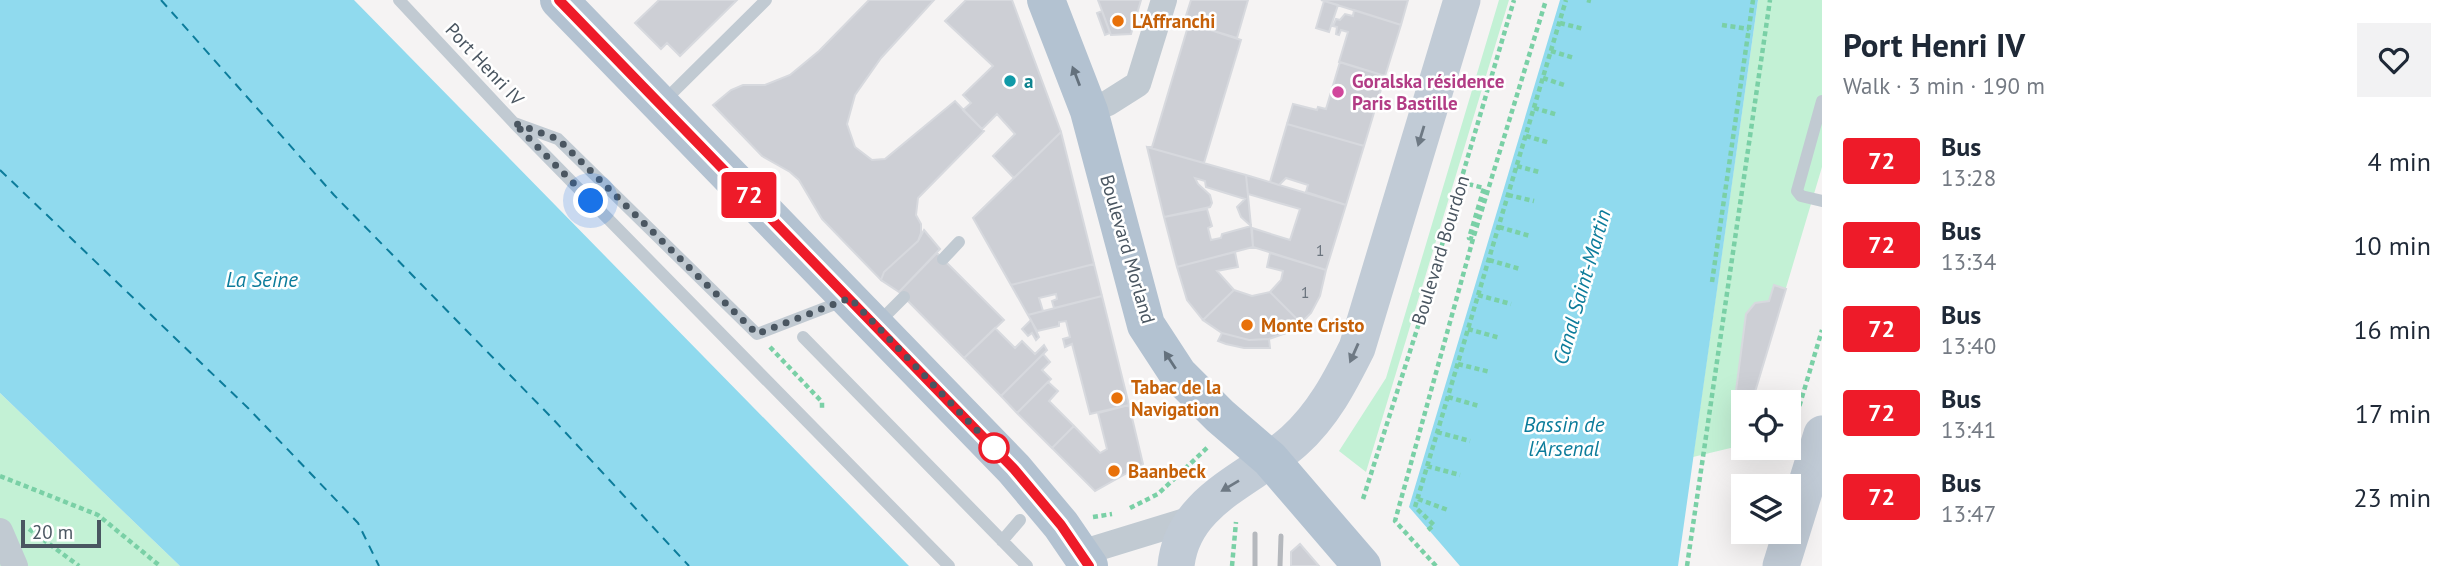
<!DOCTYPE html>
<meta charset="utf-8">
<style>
body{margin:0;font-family:"PT Sans",sans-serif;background:#f2f2f3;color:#1f2937;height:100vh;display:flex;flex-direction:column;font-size:26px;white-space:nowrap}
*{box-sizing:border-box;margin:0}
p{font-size:23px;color:#747a83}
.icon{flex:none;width:38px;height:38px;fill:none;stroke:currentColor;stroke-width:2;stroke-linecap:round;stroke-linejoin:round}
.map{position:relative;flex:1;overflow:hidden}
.drawer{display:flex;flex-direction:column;background:#fff;width:630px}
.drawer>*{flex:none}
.badge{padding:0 14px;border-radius:5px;font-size:24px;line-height:46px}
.buttons{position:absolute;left:1731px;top:390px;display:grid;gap:14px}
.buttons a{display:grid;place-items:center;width:70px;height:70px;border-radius:0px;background:#fff;box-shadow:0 7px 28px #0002;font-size:35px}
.scale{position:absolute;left:21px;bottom:18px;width:80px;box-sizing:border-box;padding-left:7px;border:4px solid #4a5661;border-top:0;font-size:19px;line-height:24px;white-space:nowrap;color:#4a5661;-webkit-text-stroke:5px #fff;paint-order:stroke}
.you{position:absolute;width:35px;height:35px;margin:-18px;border:5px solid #fff;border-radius:50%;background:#1a73e8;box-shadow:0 0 0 10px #1a73e833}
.map>.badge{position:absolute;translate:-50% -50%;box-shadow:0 0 0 4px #fff}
.round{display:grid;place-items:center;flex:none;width:74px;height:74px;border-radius:0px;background:#f2f2f3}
.headline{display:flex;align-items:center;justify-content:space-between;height:119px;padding:0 21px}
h1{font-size:33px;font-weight:700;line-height:52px}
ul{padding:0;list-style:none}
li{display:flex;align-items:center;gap:21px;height:84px;padding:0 21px}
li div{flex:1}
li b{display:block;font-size:26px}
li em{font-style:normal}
li .badge{min-width:77px;font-weight:700;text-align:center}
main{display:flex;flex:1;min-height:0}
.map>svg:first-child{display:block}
</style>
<main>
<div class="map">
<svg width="1822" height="566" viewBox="0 0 1822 566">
<rect width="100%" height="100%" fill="#f5f3f3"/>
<path fill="#c3f1d5" d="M 1499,0 L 1509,0 L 1366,472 L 1339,451 L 1386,378 Z
M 1758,0 L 1822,0 L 1822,167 L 1752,402 L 1743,402 L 1743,432 L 1739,446 L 1693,457 Z
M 0,393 L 180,566 L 0,566 Z"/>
<path fill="#90daee" d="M 0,0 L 354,0 L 909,566 L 180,566 L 0,393 Z
M 1560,0 L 1758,0 L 1678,566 L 1460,566 L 1409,507 Z"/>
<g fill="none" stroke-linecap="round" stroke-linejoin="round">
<path stroke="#0c7c9b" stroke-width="2" stroke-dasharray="9 7" stroke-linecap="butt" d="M 161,0 L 334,195 L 552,418 L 689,566
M 0,170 L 248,408 L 358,523 L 379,566"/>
</g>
<path fill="#cdcfd5" stroke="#d7d9de" stroke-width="2" d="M 659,0 L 737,0 L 680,56 L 667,43 L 661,49 L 635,23 Z
M 869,0 L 934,0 L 881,58 L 855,95 L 847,124 L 855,147 L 872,160 L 885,159 L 955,101 L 984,131 L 918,198 L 916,215 L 921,224 L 921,233 L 918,241 L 884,272 L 881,280 L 822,219 L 799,180 L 790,172 L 762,156 L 713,105 L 731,90 L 743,85 L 765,85 L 790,75 L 819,51 Z
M 966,0 L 1012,0 L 1061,132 L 1014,178 L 993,156 L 1015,134 L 997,114 L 982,129 L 963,110 L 971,103 L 963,95 L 993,66 L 945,21 Z
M 1098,0 L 1141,0 L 1131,34 L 1111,35 Z
M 1191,0 L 1248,0 L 1237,38 L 1184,22 Z
M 1321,0 L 1408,0 L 1401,25 Z
M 1324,1 L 1338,5 L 1329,32 L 1316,28 Z
M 1354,10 L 1401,25 L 1385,76 L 1339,62 L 1348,32 L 1341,30 L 1339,35 L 1336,34 L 1337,27 L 1333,26 L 1336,19 L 1340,20 L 1345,14 L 1353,16 Z
M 1102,11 L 1110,33 L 1105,35 L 1097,13 Z
M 1189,23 L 1241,40 L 1204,163 L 1147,147 L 1152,147 Z
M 1340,62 L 1385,76 L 1364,146 L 1287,124 L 1293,104 L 1317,110 L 1318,107 L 1326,109 Z
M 1287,124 L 1364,146 L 1346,205 L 1306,192 L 1308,185 L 1286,178 L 1279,185 L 1270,182 Z
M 1061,132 L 1094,264 L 1011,285 L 973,218 Z
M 1147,147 L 1246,175 L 1251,226 L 1241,217 L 1237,207 L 1245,199 L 1206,187 L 1205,181 L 1195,178 L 1198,184 L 1210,195 L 1212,203 L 1210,207 L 1164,217 Z
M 1246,175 L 1346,205 L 1326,270 L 1253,247 L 1252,228 L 1290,240 L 1300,209 L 1248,194 Z
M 1207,209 L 1212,226 L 1208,228 L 1211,240 L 1221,238 L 1222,234 L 1251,226 L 1253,247 L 1177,267 L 1164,217 Z
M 924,230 L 940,249 L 899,292 L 881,280 L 884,272 L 918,241 Z
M 1235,252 L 1238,267 L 1217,271 L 1234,290 L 1203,320 L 1187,300 L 1177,267 Z
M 937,253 L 1004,320 L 964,358 L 899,292 Z
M 1270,253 L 1326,270 L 1320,296 L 1311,313 L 1301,323 L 1270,292 L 1281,280 L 1283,271 L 1267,267 Z
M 1094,264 L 1102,296 L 1054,308 L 1052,301 L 1057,299 L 1056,294 L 1039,298 L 1043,311 L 1028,315 L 1011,285 Z
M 1774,285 L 1786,289 L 1752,402 L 1743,402 L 1743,417 L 1737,413 L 1734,406 L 1746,314 L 1755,303 L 1769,301 Z
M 1234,290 L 1252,296 L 1270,292 L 1301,323 L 1286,333 L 1269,339 L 1249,340 L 1222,333 L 1203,320 Z
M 1102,296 L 1129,405 L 1090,414 L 1072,344 L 1065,347 L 1063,339 L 1070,337 L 1066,321 L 1059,322 L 1059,326 L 1037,331 L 1028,315 Z
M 1031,320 L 1039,337 L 1036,340 L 1032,333 L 1028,336 L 1022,329 Z
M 995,328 L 1015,348 L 1022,341 L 1035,354 L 1044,345 L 1047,350 L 1001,396 L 964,358 Z
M 1222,333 L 1249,340 L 1269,339 L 1270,348 L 1244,348 L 1226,344 L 1218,341 Z
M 1043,354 L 1050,362 L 1042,370 L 1051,379 L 1017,413 L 1001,396 Z
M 1048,382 L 1058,391 L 1049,401 L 1074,426 L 1052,448 L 1017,413 Z
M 1129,405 L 1143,464 L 1095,491 L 1052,448 L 1074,426 L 1100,453 L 1107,449 L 1098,413 Z
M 1300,544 L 1319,566 L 1291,566 L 1291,552 Z"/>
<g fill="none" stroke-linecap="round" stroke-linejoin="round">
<path stroke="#7ad0a6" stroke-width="4.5" stroke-dasharray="5 3.5" stroke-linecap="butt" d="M 1587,0 L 1591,1
M 1560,23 L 1584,29
M 1722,25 L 1749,29
M 1551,51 L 1574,58
M 1543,78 L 1567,86
M 1534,108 L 1558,115
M 1526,136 L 1550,143
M 1517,166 L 1539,172
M 1460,182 L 1484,188 L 1469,238 L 1473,239
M 1508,195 L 1534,201
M 1499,227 L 1530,236
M 1489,260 L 1520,269
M 1712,282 L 1753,0
M 1478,295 L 1511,304
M 1468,329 L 1500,338
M 770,347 L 822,402 L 822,409
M 1458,364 L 1490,372
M 1448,397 L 1479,406
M 1797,414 L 1822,330
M 1437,432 L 1470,441
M 1427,466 L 1460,475
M 0,476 L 98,515 L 160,566
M 1363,499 L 1419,323 L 1514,0
M 1418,499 L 1448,510
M 1130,508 L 1158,494 L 1208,447
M 1093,517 L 1112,514
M 29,529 L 79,566
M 1428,530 L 1434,525 L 1415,507 L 1566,0
M 1232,566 L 1236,522
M 1436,566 L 1395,521 L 1473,239 L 1546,0
M 1687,566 L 1770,0"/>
<path stroke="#c1cad2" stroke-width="12" d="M 399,0 L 514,123 L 558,139 L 757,334 L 843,301
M 664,101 L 766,0
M 1822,101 L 1797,191 L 1801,196 L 1822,201
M 514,123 L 949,566
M 943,259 L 959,242
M 879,322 L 904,297
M 803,337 L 1027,566
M 1002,541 L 1020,520"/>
<path stroke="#c1cad2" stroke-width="26" d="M 1089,111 L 1108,103 L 1138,84 L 1164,0
M 0,531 L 15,566
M 1081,553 L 1195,518"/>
<path stroke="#c1cbd6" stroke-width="37" d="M 1176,566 C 1182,500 1252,479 1294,441 C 1323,415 1340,382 1357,348 L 1462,0
M 1781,566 L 1822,434"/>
<path stroke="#b3c2d1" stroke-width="38" d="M 559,0 L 1014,469 L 1061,525 L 1089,566
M 1046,0 L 1089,111 L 1146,325 L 1178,374 L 1220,416 L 1270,459 L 1362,566"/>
<path stroke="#b5b8bd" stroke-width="5" d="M 1255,566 L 1255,534
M 1280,566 L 1281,536"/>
</g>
<defs><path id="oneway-solid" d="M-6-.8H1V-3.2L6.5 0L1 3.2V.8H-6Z" transform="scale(1.75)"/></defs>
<g fill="#64717d">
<use href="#oneway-solid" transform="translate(1076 76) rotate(-111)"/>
<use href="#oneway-solid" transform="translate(1170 360) rotate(-123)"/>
</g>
<g fill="#6e7984">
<use href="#oneway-solid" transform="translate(1421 136) rotate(107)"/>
<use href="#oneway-solid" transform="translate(1354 353) rotate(114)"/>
<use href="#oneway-solid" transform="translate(1230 486) rotate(149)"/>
</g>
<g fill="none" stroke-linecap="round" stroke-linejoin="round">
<defs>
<path id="line" d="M 559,0 L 1014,469 L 1061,525 L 1089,566"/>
</defs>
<use href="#line" stroke="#fff" stroke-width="16"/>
<use href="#line" stroke="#ee1b29" stroke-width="10"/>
<path stroke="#4a5661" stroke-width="7" stroke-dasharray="0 12.6" d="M 591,201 L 514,123 L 558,139 L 757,334 L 850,298 L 994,448"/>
</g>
<g fill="#e8710a" stroke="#fff" stroke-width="2.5">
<circle cx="1118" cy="21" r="7"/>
<circle cx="1247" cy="325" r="7"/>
<circle cx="1117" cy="398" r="7"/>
<circle cx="1114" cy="471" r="7"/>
</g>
<circle fill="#0f9aa8" stroke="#fff" stroke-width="2.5" cx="1010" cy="81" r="7"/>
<circle fill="#d1479c" stroke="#fff" stroke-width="2.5" cx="1338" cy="92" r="7"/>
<circle fill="#fff" stroke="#ee1b29" stroke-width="3.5" cx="994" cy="448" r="14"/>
<g text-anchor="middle" stroke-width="5" stroke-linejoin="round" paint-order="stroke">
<g font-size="16" fill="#6b747e">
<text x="1320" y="256">1</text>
<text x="1305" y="298">1</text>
</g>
<g font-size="19" font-weight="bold" fill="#c56008" stroke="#fff" text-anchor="start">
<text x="1132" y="28">L'Affranchi</text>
<text x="1261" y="332">Monte Cristo</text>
<text x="1131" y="394">Tabac de la<tspan x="1131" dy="22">Navigation</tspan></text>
<text x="1128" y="478">Baanbeck</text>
</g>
<g font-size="19" fill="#4a5661" stroke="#fff">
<text transform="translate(485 64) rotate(47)" y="7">Port Henri IV</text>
<text transform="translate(1128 249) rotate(74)" y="7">Boulevard Morland</text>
<text transform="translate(1440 250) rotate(-73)" y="7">Boulevard Bourdon</text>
</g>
<g font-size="19" font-weight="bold" fill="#0d838f" stroke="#fff" text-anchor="start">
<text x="1024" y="88">a</text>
</g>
<g font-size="19" font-weight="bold" fill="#b23c85" stroke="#fff" text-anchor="start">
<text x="1352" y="88">Goralska résidence<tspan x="1352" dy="22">Paris Bastille</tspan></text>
</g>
<g font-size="21" font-style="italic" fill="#0c7c9b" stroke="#fff">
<text x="262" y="287">La Seine</text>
<text transform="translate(1582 287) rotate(-74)" y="7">Canal Saint-Martin</text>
<text x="1564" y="432">Bassin de<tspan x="1564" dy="24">l'Arsenal</tspan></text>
</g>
</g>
</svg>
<div class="buttons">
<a><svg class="icon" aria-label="locate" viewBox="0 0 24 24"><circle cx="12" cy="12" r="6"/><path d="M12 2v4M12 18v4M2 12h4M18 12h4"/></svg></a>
<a><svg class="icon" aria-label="layers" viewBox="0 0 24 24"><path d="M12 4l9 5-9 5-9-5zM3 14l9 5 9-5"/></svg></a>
</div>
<div class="scale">20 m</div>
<div class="you" style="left:591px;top:201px"></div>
<b class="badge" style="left:749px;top:195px;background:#ee1b29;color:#fff">72</b>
</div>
<section class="drawer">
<div class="headline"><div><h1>Port Henri IV</h1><p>Walk · 3 min · 190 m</p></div><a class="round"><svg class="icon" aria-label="heart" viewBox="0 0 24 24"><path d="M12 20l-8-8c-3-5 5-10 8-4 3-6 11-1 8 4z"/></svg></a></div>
<ul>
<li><span class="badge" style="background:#ee1b29;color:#fff">72</span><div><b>Bus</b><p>13:28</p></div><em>4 min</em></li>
<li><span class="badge" style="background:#ee1b29;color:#fff">72</span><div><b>Bus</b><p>13:34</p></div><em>10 min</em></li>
<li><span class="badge" style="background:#ee1b29;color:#fff">72</span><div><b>Bus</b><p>13:40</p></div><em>16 min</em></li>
<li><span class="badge" style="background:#ee1b29;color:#fff">72</span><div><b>Bus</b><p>13:41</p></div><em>17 min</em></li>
<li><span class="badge" style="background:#ee1b29;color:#fff">72</span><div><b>Bus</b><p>13:47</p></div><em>23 min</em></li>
</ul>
</section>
</main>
